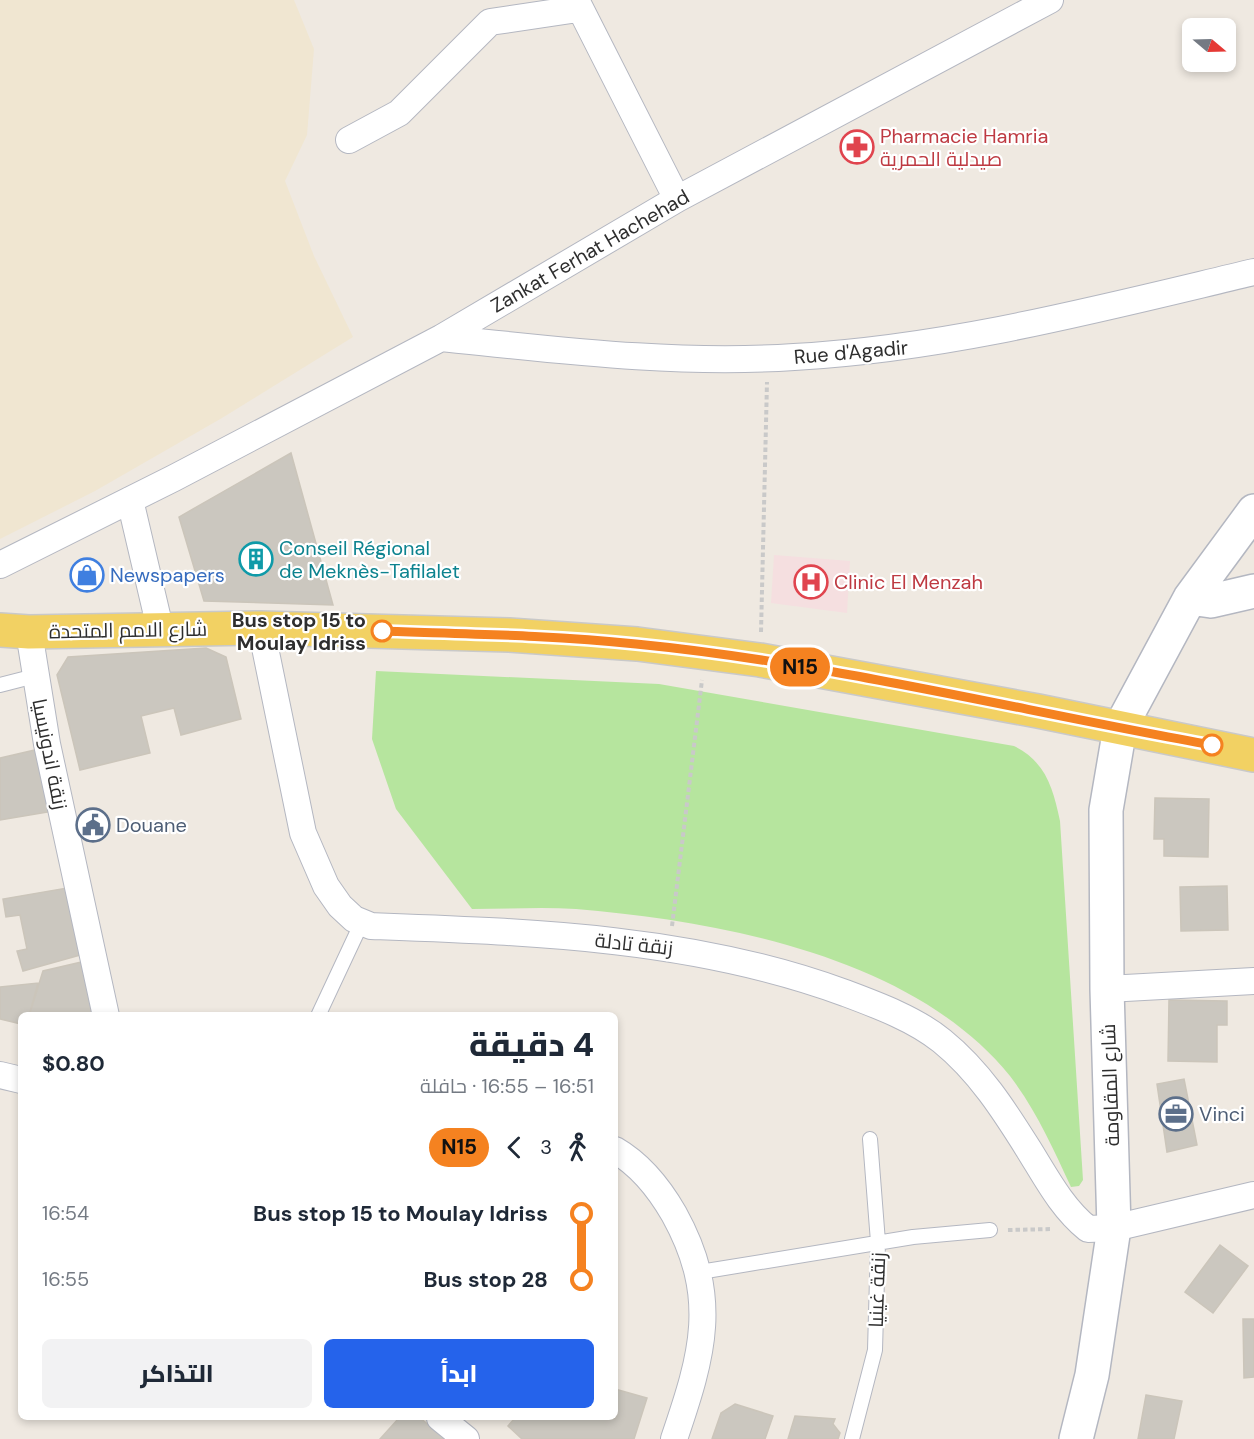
<!DOCTYPE html>
<html lang="ar">
<meta charset="utf-8">
<style>
body{margin:0;font-family:"DM Sans",Cairo,sans-serif;background:#f2f2f3;color:#1f2937;direction:rtl;height:100vh;display:flex;flex-direction:column;font-size:22px;white-space:nowrap}
*{box-sizing:border-box;margin:0}
p{font-size:20px;color:#747a83}
.icon{flex:none;width:33px;height:33px;fill:none;stroke:currentColor;stroke-width:2;stroke-linecap:round;stroke-linejoin:round}
.map{position:relative;flex:1;overflow:hidden;direction:ltr}
.side{position:absolute;left:18px;top:1012px;width:600px;height:408px;display:flex;flex-direction:column;background:#fff;border-radius:9px;box-shadow:0 3px 9px #0003;direction:rtl}
.side>*{flex:none}
.badge{padding:0 12px;border-radius:20px;font-size:21px;line-height:39px}
.needle{width:39px;rotate:109deg}
.tools{position:absolute;left:1182px;top:18px;display:grid;gap:12px}
.tools a{display:grid;place-items:center;width:54px;height:54px;border-radius:9px;background:#fff;box-shadow:0 3px 9px #0003;font-size:30px}
.map>.badge{position:absolute;translate:-50% -50%;box-shadow:0 0 0 3px #fff}
.legs{display:flex;align-items:center;gap:9px;height:66px;padding:0 24px;font-size:20px}
.legs p{margin-inline-start:auto}
.summary{display:flex;align-items:center;justify-content:space-between;height:102px;padding:0 24px}
h1{font-size:33px;font-weight:800;line-height:45px}
.action{display:flex;gap:12px;margin-top:auto;padding:12px 24px}
.action a{flex:1;height:69px;border-radius:9px;background:#2563eb;color:#fff;font-size:24px;font-weight:800;line-height:69px;text-align:center}
.action a+a{background:#f2f2f3;color:#1f2937}
ul{padding:0 24px;list-style:none}
li{display:flex;align-items:center;gap:21px;height:66px;font-size:22px}
li i{display:grid;place-items:center;width:9px;height:100%;margin:0 8px;background:currentColor}
li i::after{content:'';width:15px;height:15px;margin:-8px;border:4px solid;border-radius:50%;background:#fff}
li p{margin-inline-start:auto}
li:first-child i{background:linear-gradient(#0000 50%,currentColor 0)}
li:last-child i{background:linear-gradient(currentColor 50%,#0000 0)}
.map>svg:first-child{display:block}
</style>
<div class="map">
<svg width="1254" height="1439" viewBox="0 0 1254 1439">
<rect width="100%" height="100%" fill="#efe9e1"/>
<path fill="#f0e6d1" d="M 0,0 L 294,0 L 314,49 L 307,135 L 285,181 L 314,256 L 353,337 L 222,418 L 95,491 L 0,539 Z"/>
<path fill="#f5dfe0" d="M 774,555 L 850,561 L 847,613 L 771,603 Z"/>
<path fill="#b6e59e" d="M 376,671 L 659,684 L 1014,746 C 1046,762 1053,788 1060,821 L 1083,1180 L 1079,1186 L 1071,1187 C 1053,1148 1036,1110 1010,1076 C 914,957 720,921 576,909 C 542,907 506,909 472,909 L 396,809 L 372,739 Z"/>
<path fill="#cbc7bf" stroke="#cbc5ba" stroke-width="1.5" d="M 291,453 L 333,605 L 204,601 L 179,517 Z
M 206,648 L 226,657 L 241,719 L 181,735 L 174,708 L 141,716 L 150,753 L 80,770 L 57,675 L 68,657 Z
M 35,750 L 54,811 L 0,820 L 0,758 Z
M 1155,798 L 1209,799 L 1208,857 L 1164,856 L 1164,839 L 1154,839 Z
M 1227,886 L 1228,930 L 1181,931 L 1180,887 Z
M 67,888 L 84,954 L 23,971 L 17,951 L 27,949 L 20,915 L 6,917 L 3,899 Z
M 86,961 L 99,1016 L 29,1016 L 43,971 Z
M 38,983 L 29,1016 L 21,1016 L 21,1024 L 0,1019 L 0,987 Z
M 1169,1000 L 1227,1001 L 1227,1025 L 1217,1025 L 1217,1062 L 1168,1061 Z
M 1184,1079 L 1197,1145 L 1167,1152 L 1157,1084 Z
M 1220,1245 L 1248,1266 L 1213,1313 L 1185,1292 Z
M 1243,1319 L 1254,1319 L 1254,1377 L 1244,1378 Z
M 615,1389 L 647,1398 L 634,1439 L 522,1439 L 508,1426 L 515,1418 L 615,1418 Z
M 1146,1395 L 1182,1401 L 1174,1439 L 1138,1439 Z
M 735,1404 L 773,1416 L 765,1439 L 712,1439 L 721,1413 Z
M 795,1416 L 835,1419 L 833,1424 L 840,1433 L 838,1439 L 788,1439 Z
M 399,1418 L 420,1418 L 446,1439 L 380,1439 Z"/>
<g fill="none" stroke-linecap="round" stroke-linejoin="round">
<defs>
<path id="lane" d="M 0,685 L 35,676
M 318,1016 L 362,922
M 700,1272 L 913,1237 L 990,1230
M 852,1439 L 875,1350 L 878,1242 L 870,1139"/>
<path id="street" d="M 576,0 L 677,199
M 349,140 L 399,113 L 490,22 L 578,9
M 441,338 C 558,350 676,365 794,357 C 951,348 1102,308 1254,272
M 130,500 L 160,628
M 0,565 L 174,478 L 441,338 L 677,199 L 1050,0
M 261,628 L 303,833 L 326,886 L 340,906 L 354,919 L 371,926 C 531,932 693,937 845,993 C 877,1005 915,1019 942,1041 C 979,1071 1004,1110 1029,1150 C 1047,1179 1062,1208 1088,1229 L 1114,1228 L 1254,1195
M 29,632 L 47,744 L 106,1016
M 1107,989 L 1254,981
M 0,1075 L 21,1080
M 615,1150 C 641,1165 659,1188 674,1214 C 720,1297 703,1354 674,1439
M 440,1418 L 466,1439"/>
<path id="secondary" d="M 1190,598 L 1211,601 L 1254,591
M 1076,1439 L 1092,1375 L 1114,1228 L 1107,989 L 1106,810 L 1120,728 L 1190,598 L 1254,511"/>
<path id="primary" d="M 0,630 L 29,632 L 261,628 L 509,635 L 637,644 L 760,660 L 1038,711 L 1254,755"/>
</defs>
<use href="#lane" stroke="#b4b7c1" stroke-width="16"/>
<use href="#street" stroke="#b4b7c1" stroke-width="28"/>
<use href="#secondary" stroke="#b4b7c1" stroke-width="36"/>
<use href="#primary" stroke="#c9c9c9" stroke-width="36"/>
<path stroke="#c9c9c9" stroke-width="4" stroke-dasharray="4.5 3" stroke-linecap="butt" d="M 761,632 L 767,382
M 672,926 L 702,680
M 1008,1230 L 1052,1229"/>
<use href="#lane" stroke="#fff" stroke-width="14"/>
<use href="#street" stroke="#fff" stroke-width="26"/>
<use href="#secondary" stroke="#fff" stroke-width="33"/>
<use href="#primary" stroke="#f2d163" stroke-width="33"/>
</g>
<g fill="none" stroke-linecap="round" stroke-linejoin="round">
<defs>
<path id="line-1" d="M 382,631 C 467,634 552,635 636,644 C 830,663 1021,711 1212,745"/>
</defs>
<use href="#line-1" stroke="#fff" stroke-width="14"/>
<use href="#line-1" stroke="#f58220" stroke-width="9"/>
</g>
<defs>
<symbol id="pharmacy-ring" viewBox="-11 -11 22 22"><circle r="9.5" fill="#fff" stroke="#e0444e" stroke-width="1.5"/><path d="M-2-6h4v4h4v4h-4v4h-4v-4h-4v-4h4Z" fill="#e0444e"/></symbol>
<symbol id="building-ring" viewBox="-11 -11 22 22"><circle r="9.5" fill="#fff" stroke="#0f9aa8" stroke-width="1.5"/><path d="M-4-6H4V6H1V3H-1V6H-4ZM-2.5-4.3h1.7v1.8h-1.7ZM.8-4.3h1.7v1.8H.8ZM-2.5-1h1.7V.8h-1.7ZM.8-1h1.7V.8H.8Z" fill="#0f9aa8"/></symbol>
<symbol id="shop-ring" viewBox="-11 -11 22 22"><circle r="9.5" fill="#fff" stroke="#3f7fe0" stroke-width="1.5"/><path d="M-5-2.5h2.3a2.7 3.5 0 0 1 5.4 0H5L5.5 6h-11ZM-1.5-2.5h3a1.5 2.3 0 0 0-3 0Z" fill="#3f7fe0"/></symbol>
<symbol id="hospital-ring" viewBox="-11 -11 22 22"><circle r="9.5" fill="#fff" stroke="#e0444e" stroke-width="1.5"/><path d="M-5-5h3v3.5h4V-5h3V5h-3V1.5h-4V5h-3Z" fill="#e0444e"/></symbol>
<symbol id="civic-ring" viewBox="-11 -11 22 22"><circle r="9.5" fill="#fff" stroke="#5c6f8a" stroke-width="1.5"/><path d="M-.6-6.5H3V-4.5H.6V-3L4-1V1h2V6H-6V1h2V-1L-.6-3ZM-1.2 2.5V6h2.4V2.5Z" fill="#5c6f8a"/></symbol>
<symbol id="office-ring" viewBox="-11 -11 22 22"><circle r="9.5" fill="#fff" stroke="#5c6f8a" stroke-width="1.5"/><path d="M-6-3h4V-5.5h4V-3h4V5H-6ZM-1-4.5V-3h2v-1.5ZM-6 0V1H6V0Z" fill="#5c6f8a"/></symbol>
</defs>
<g fill-rule="evenodd">
<use href="#pharmacy-ring" x="838" y="128" width="38" height="38"/>
<use href="#building-ring" x="237" y="540" width="38" height="38"/>
<use href="#shop-ring" x="68" y="556" width="38" height="38"/>
<use href="#hospital-ring" x="792" y="563" width="38" height="38"/>
<use href="#civic-ring" x="74" y="806" width="38" height="38"/>
<use href="#office-ring" x="1157" y="1095" width="38" height="38"/>
</g>
<g fill="#fff" stroke="#f58220" stroke-width="3">
<circle cx="382" cy="631" r="10"/>
<circle cx="1212" cy="745" r="10"/>
</g>
<g text-anchor="middle" stroke-width="4.5" stroke-linejoin="round" paint-order="stroke">
<g font-size="20" fill="#be3a42" stroke="#fff" text-anchor="start">
<text x="880" y="143">Pharmacie Hamria<tspan x="880" dy="23">صيدلية الحمرية</tspan></text>
<text x="834" y="589">Clinic El Menzah</text>
</g>
<g font-size="20" fill="#2e2e2e" stroke="#fff">
<text transform="translate(590 251) rotate(-30)" y="7">Zankat Ferhat Hachehad</text>
<text transform="translate(851 352) rotate(-5)" y="7">Rue d'Agadir</text>
<text transform="translate(128 630) rotate(-1)" y="7">شارع الامم المتحدة</text>
<text transform="translate(50 754) rotate(79)" y="7">زنقة اندونيسيا</text>
<text transform="translate(634 944) rotate(6)" y="7">زنقة تادلة</text>
<text transform="translate(1110 1085) rotate(-92)" y="7">شارع المقاومة</text>
<text transform="translate(877 1290) rotate(-88)" y="7">زنقة غينيا</text>
</g>
<g font-size="20" fill="#0d838f" stroke="#fff" text-anchor="start">
<text x="279" y="555">Conseil Régional<tspan x="279" dy="23">de Meknès-Tafilalet</tspan></text>
</g>
<g font-size="20" fill="#366cbe" stroke="#fff" text-anchor="start">
<text x="110" y="582">Newspapers</text>
</g>
<g font-size="20" font-weight="bold" fill="#2e2e2e" stroke="#fff" text-anchor="end">
<text x="366" y="627">Bus stop 15 to<tspan x="366" dy="23">Moulay Idriss</tspan></text>
</g>
<g font-size="20" fill="#4e5e75" stroke="#fff" text-anchor="start">
<text x="116" y="832">Douane</text>
<text x="1199" y="1121">Vinci</text>
</g>
</g>
</svg>
<div class="tools">
<a><svg class="needle" viewBox="-14 -14 28 28"><path d="M0-13l5 13h-10z" fill="#e53935"/><path d="M0 13l5-13h-10z" fill="#747a83"/></svg></a>
</div>
<b class="badge" style="left:800px;top:667px;background:#f58220;color:#111">N15</b>
<section class="side">
<div class="summary"><div><h1>4 دقيقة</h1><p>16:51 – 16:55 · حافلة</p></div><b>$0.80</b></div>
<div class="legs"><svg class="icon" aria-label="walk" viewBox="0 0 24 24"><circle cx="13" cy="4" r="2"/><path d="M13 8l-2 6 4 7M11 14l-3 7M7 12l3-4h3l4 4"/></svg>3<svg class="icon" aria-label="back" viewBox="0 0 24 24"><path d="M15 5l-7 7 7 7"/></svg><b class="badge" style="background:#f58220;color:#111">N15</b></div>
<ul>
<li><i style="color:#f58220"></i><b>Bus stop 15 to Moulay Idriss</b><p>16:54</p></li>
<li><i style="color:#f58220"></i><b>Bus stop 28</b><p>16:55</p></li>
</ul>
<div class="action"><a>ابدأ</a><a>التذاكر</a></div>
</section>
</div>
